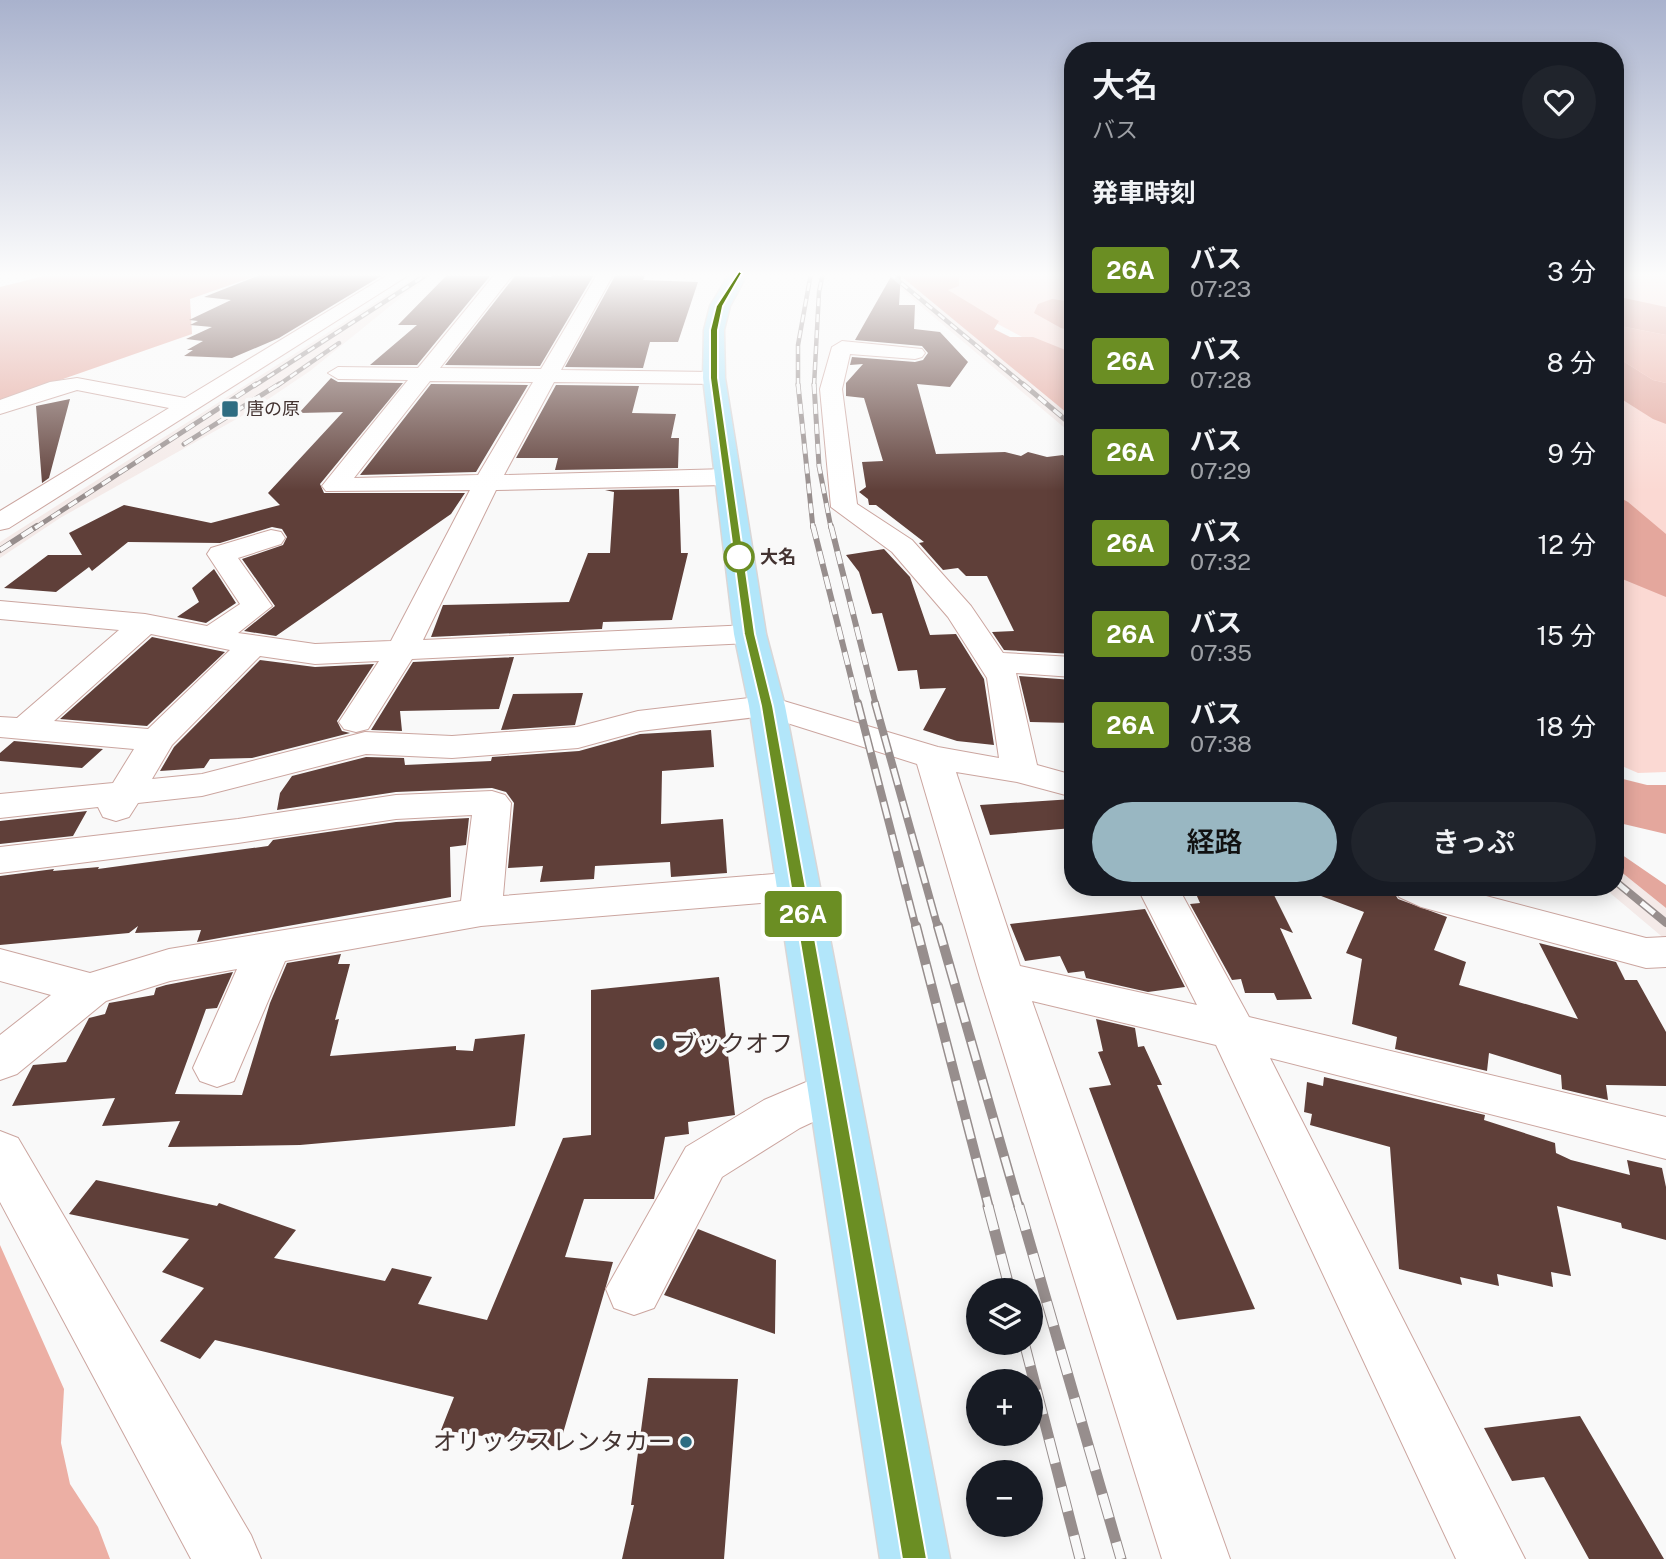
<!DOCTYPE html>
<html lang="ja">
<meta charset="utf-8">
<style>
body{margin:0;font-family:"Public Sans","Noto Sans JP",sans-serif;background:#20242c;color:#f1f3f6;height:100vh;display:flex;flex-direction:column;font-size:26px;white-space:nowrap}
*{box-sizing:border-box;margin:0}
p{font-size:23px;color:#9ea1a6}
.icon{flex:none;width:38px;height:38px;fill:none;stroke:currentColor;stroke-width:2;stroke-linecap:round;stroke-linejoin:round}
.map{position:relative;flex:1;overflow:hidden}
.sheet{position:absolute;left:1064px;top:42px;width:560px;height:854px;display:flex;flex-direction:column;background:#171b24;border-radius:28px;box-shadow:0 4px 18px #0003}
.sheet>*{flex:none}
.badge{padding:0 14px;border-radius:5px;font-size:24px;line-height:46px}
.controls{position:absolute;left:966px;top:1278px;display:grid;gap:14px}
.controls a{display:grid;place-items:center;width:77px;height:77px;border-radius:50%;background:#171b24;box-shadow:0 4px 18px #0003;font-size:35px}
.map>.badge{position:absolute;translate:-50% -50%;box-shadow:0 0 0 4px #fff}
h2{padding:0 28px;font-size:26px;line-height:63px}
.round{display:grid;place-items:center;flex:none;width:74px;height:74px;border-radius:37px;background:#20242c}
.overview{display:flex;align-items:center;justify-content:space-between;height:119px;padding:0 28px}
h1{font-size:33px;font-weight:600;line-height:52px}
.primary-button{display:flex;gap:14px;margin-top:auto;padding:14px 28px}
.primary-button a{flex:1;height:80px;border-radius:42px;background:#99b7c2;color:#111;font-size:28px;font-weight:600;line-height:80px;text-align:center}
.primary-button a+a{background:#20242c;color:#f1f3f6}
ul{padding:0;list-style:none}
li{display:flex;align-items:center;gap:21px;height:91px;padding:0 28px}
li div{flex:1}
li b{display:block;font-size:26px}
li em{font-style:normal}
li .badge{min-width:77px;font-weight:700;text-align:center}
.map>svg:first-child{display:block}
</style>
<div class="map">
<svg width="1666" height="1559" viewBox="0 0 1666 1559">
<rect width="100%" height="100%" fill="#f9f9f9"/>
<path fill="#f4eae8" d="M 421,273 L 437,273 L 405,294 L 310,371 L 249,412 L 60,518 L 0,558 L 0,542 Z
M 882,273 L 897,273 L 1073,418 L 1073,435 Z
M 1615,867 L 1666,908 L 1666,940 L 1603,887 L 1615,887 Z"/>
<path fill="#fbd9d3" d="M 926,273 L 1073,273 L 1073,364 L 932,289 Z
M 1615,273 L 1666,273 L 1666,772 L 1638,773 L 1615,763 Z"/>
<path fill="#e4a79d" d="M 56,273 L 265,273 L 190,299 L 192,334 L 0,401 L 0,287 Z
M 897,273 L 966,273 L 959,278 L 959,286 L 948,290 L 999,321 L 994,329 L 1010,337 L 1033,337 L 1073,353 L 1073,418 Z
M 1615,296 L 1666,307 L 1666,335 L 1615,325 Z
M 1052,299 L 1073,302 L 1073,331 L 1061,328 L 1034,313 L 1038,304 Z
M 1615,356 L 1653,380 L 1666,383 L 1666,424 L 1653,419 L 1615,395 Z
M 1615,495 L 1628,502 L 1666,534 L 1666,597 L 1615,576 Z
M 1615,777 L 1647,785 L 1666,785 L 1666,834 L 1615,822 Z
M 1615,850 L 1666,885 L 1666,908 L 1615,867 Z"/>
<path fill="#ecafa4" d="M 1615,325 L 1666,335 L 1666,383 L 1653,380 L 1615,356 Z
M 0,1245 L 64,1389 L 61,1443 L 70,1484 L 98,1527 L 110,1559 L 0,1559 Z"/>
<path fill="#5f3f39" d="M 265,273 L 386,273 L 279,338 L 232,358 L 184,356 L 193,350 L 187,350 L 203,341 L 186,339 L 212,327 L 190,325 L 198,321 L 189,320 L 231,300 L 204,297 Z
M 554,273 L 595,273 L 540,366 L 445,365 L 515,276 L 551,277 Z
M 893,273 L 901,273 L 899,305 L 915,305 L 914,329 L 940,332 L 968,362 L 950,387 L 917,384 L 936,454 L 1005,452 L 1021,456 L 1028,452 L 1047,457 L 1063,455 L 1073,465 L 1073,654 L 1004,650 L 992,632 L 1014,631 L 987,576 L 966,576 L 958,568 L 943,570 L 919,543 L 924,542 L 876,505 L 869,505 L 868,499 L 859,492 L 866,487 L 862,462 L 883,461 L 864,398 L 846,396 L 846,383 L 863,364 L 850,365 L 852,357 L 915,362 L 923,360 L 928,353 L 922,346 L 855,340 Z
M 616,274 L 646,274 L 643,280 L 698,282 L 678,342 L 650,342 L 643,368 L 565,367 Z
M 447,275 L 490,276 L 417,365 L 370,365 L 417,325 L 398,325 Z
M 331,378 L 338,382 L 403,383 L 320,484 L 324,493 L 465,493 L 451,514 L 276,636 L 244,631 L 275,606 L 242,559 L 283,545 L 287,537 L 282,529 L 272,527 L 220,543 L 128,542 L 92,571 L 89,567 L 56,592 L 4,588 L 48,555 L 82,555 L 69,533 L 124,505 L 211,523 L 280,505 L 268,493 L 343,412 L 299,413 Z
M 431,384 L 528,385 L 476,472 L 360,475 Z
M 556,385 L 639,386 L 632,413 L 676,414 L 671,438 L 679,438 L 678,468 L 555,470 L 558,458 L 516,458 Z
M 70,399 L 49,478 L 42,483 L 36,406 Z
M 679,489 L 681,553 L 688,553 L 672,620 L 603,622 L 602,629 L 431,637 L 443,605 L 569,602 L 588,553 L 610,553 L 614,492 L 605,490 Z
M 884,549 L 910,577 L 930,635 L 956,634 L 984,679 L 994,745 L 957,741 L 923,730 L 946,688 L 920,689 L 917,670 L 898,671 L 882,613 L 872,614 L 859,572 L 846,555 Z
M 214,569 L 236,603 L 206,623 L 177,617 L 199,602 L 192,588 Z
M 152,637 L 225,652 L 147,726 L 60,719 Z
M 514,657 L 499,709 L 400,711 L 402,731 L 371,730 L 413,662 Z
M 260,660 L 315,667 L 374,664 L 337,721 L 342,731 L 350,733 L 252,758 L 210,759 L 204,768 L 160,771 L 174,747 Z
M 1019,676 L 1073,680 L 1073,723 L 1030,722 Z
M 583,693 L 575,725 L 501,730 L 513,694 Z
M 711,730 L 714,767 L 662,771 L 661,824 L 723,819 L 727,873 L 671,877 L 670,862 L 595,866 L 594,879 L 540,882 L 543,866 L 508,868 L 514,803 L 506,792 L 492,788 L 396,792 L 277,810 L 280,793 L 292,776 L 366,757 L 404,758 L 405,765 L 491,761 L 492,757 L 579,751 L 640,734 Z
M 14,741 L 103,749 L 82,768 L 0,761 L 0,753 Z
M 1073,799 L 1073,828 L 990,835 L 980,805 Z
M 87,811 L 73,836 L 0,844 L 0,821 Z
M 469,818 L 466,845 L 450,847 L 451,897 L 197,942 L 201,930 L 135,933 L 138,926 L 129,933 L 0,945 L 0,876 L 54,869 L 53,871 L 99,867 L 98,869 L 268,846 L 273,840 L 396,822 Z
M 1193,887 L 1270,887 L 1293,933 L 1280,928 L 1312,999 L 1277,1000 L 1274,993 L 1245,993 L 1241,979 L 1232,980 L 1190,904 L 1200,903 Z
M 1305,887 L 1391,888 L 1398,899 L 1447,917 L 1434,950 L 1466,962 L 1459,985 L 1578,1019 L 1539,943 L 1616,962 L 1625,980 L 1637,980 L 1666,1032 L 1666,1086 L 1606,1085 L 1608,1100 L 1562,1089 L 1561,1075 L 1489,1053 L 1487,1071 L 1395,1049 L 1397,1037 L 1352,1024 L 1362,959 L 1346,953 L 1364,912 L 1305,890 Z
M 1145,909 L 1185,987 L 1148,992 L 1086,978 L 1084,971 L 1068,973 L 1060,956 L 1025,961 L 1010,924 Z
M 341,954 L 338,964 L 350,964 L 335,1020 L 339,1019 L 330,1056 L 456,1046 L 456,1050 L 473,1051 L 475,1039 L 525,1034 L 515,1126 L 300,1145 L 168,1147 L 180,1121 L 102,1126 L 115,1098 L 12,1106 L 33,1065 L 66,1062 L 89,1018 L 105,1014 L 109,1003 L 154,995 L 156,988 L 166,985 L 233,972 L 217,1008 L 206,1009 L 175,1094 L 242,1095 L 270,1003 L 287,963 Z
M 719,977 L 735,1115 L 688,1122 L 689,1134 L 665,1137 L 654,1199 L 584,1199 L 565,1257 L 613,1262 L 559,1447 L 441,1430 L 454,1397 L 215,1340 L 200,1359 L 160,1341 L 204,1288 L 162,1272 L 189,1239 L 69,1214 L 96,1180 L 217,1206 L 219,1203 L 296,1230 L 274,1258 L 385,1281 L 392,1268 L 432,1277 L 418,1304 L 487,1320 L 563,1138 L 591,1135 L 591,990 Z
M 1096,1019 L 1135,1028 L 1138,1047 L 1144,1046 L 1162,1085 L 1157,1085 L 1255,1309 L 1177,1320 L 1089,1088 L 1111,1085 L 1098,1052 L 1103,1051 Z
M 1324,1077 L 1485,1115 L 1484,1120 L 1555,1143 L 1556,1153 L 1571,1160 L 1630,1175 L 1627,1160 L 1662,1168 L 1666,1187 L 1666,1240 L 1622,1228 L 1621,1223 L 1557,1206 L 1571,1276 L 1551,1272 L 1553,1287 L 1497,1274 L 1499,1286 L 1460,1277 L 1462,1285 L 1399,1269 L 1390,1147 L 1310,1125 L 1312,1114 L 1304,1112 L 1307,1082 L 1323,1086 Z
M 698,1229 L 776,1260 L 775,1334 L 664,1295 Z
M 648,1378 L 738,1379 L 724,1559 L 622,1559 L 634,1505 L 631,1505 Z
M 1580,1416 L 1664,1559 L 1589,1559 L 1544,1477 L 1512,1481 L 1484,1428 Z"/>
<g fill="none" stroke-linecap="round" stroke-linejoin="round">
<defs>
<path id="minor" d="M 391,273 L 412,273 L 9,528 L 0,530 L 0,511 L 169,408 L 77,390 L 0,414 L 0,400 L 50,382 L 77,378 L 185,398 Z
M 496,273 L 514,273 L 440,368 L 541,369 L 598,273 L 614,273 L 561,370 L 714,372 L 725,378 L 714,384 L 554,382 L 504,475 L 727,469 L 736,472 L 740,477 L 736,482 L 727,485 L 496,490 L 423,640 L 750,625 L 761,627 L 766,634 L 761,641 L 750,643 L 412,659 L 368,729 L 356,732 L 344,729 L 339,722 L 379,661 L 315,664 L 260,656 L 172,745 L 152,779 L 202,774 L 365,732 L 452,736 L 577,727 L 638,711 L 767,696 L 938,747 L 999,758 L 987,678 L 948,617 L 892,552 L 831,507 L 820,389 L 832,347 L 842,341 L 922,349 L 925,353 L 922,357 L 915,359 L 850,354 L 842,389 L 857,504 L 912,540 L 971,606 L 1003,653 L 1073,657 L 1073,677 L 1016,673 L 1037,765 L 1073,775 L 1073,797 L 1017,782 L 956,772 L 1020,966 L 1197,1005 L 1137,887 L 1178,887 L 1249,1017 L 1666,1117 L 1666,1159 L 1270,1058 L 1525,1559 L 1456,1559 L 1216,1045 L 1032,1001 L 1230,1559 L 1162,1559 L 980,978 L 917,764 L 765,716 L 640,731 L 578,748 L 452,758 L 366,754 L 202,796 L 138,803 L 129,817 L 116,821 L 103,817 L 98,807 L 0,818 L 0,794 L 113,783 L 134,749 L 0,737 L 0,717 L 17,718 L 119,630 L 0,619 L 0,601 L 145,614 L 207,626 L 240,604 L 207,554 L 211,548 L 271,530 L 281,532 L 285,538 L 281,544 L 238,558 L 272,606 L 238,633 L 315,644 L 391,641 L 470,490 L 326,491 L 322,486 L 326,481 L 408,380 L 338,379 L 328,373 L 338,367 L 418,368 ZM 430,381 L 533,382 L 478,475 L 354,478 ZM 151,634 L 230,650 L 148,729 L 54,721 Z
M 492,791 L 505,795 L 511,803 L 503,896 L 798,872 L 812,876 L 818,886 L 812,896 L 798,900 L 481,926 L 285,961 L 234,1081 L 217,1087 L 200,1081 L 193,1068 L 237,969 L 170,981 L 106,1001 L 17,1074 L 0,1080 L 0,1035 L 51,995 L 0,981 L 0,949 L 90,973 L 169,949 L 461,901 L 472,815 L 396,819 L 238,843 L 0,873 L 0,847 L 238,819 L 396,795 Z
M 1393,887 L 1452,887 L 1646,938 L 1666,937 L 1666,967 L 1646,968 L 1421,907 L 1399,897 Z
M 832,1071 L 849,1077 L 856,1091 L 849,1105 L 800,1128 L 722,1177 L 654,1308 L 634,1315 L 614,1308 L 606,1289 L 686,1147 L 764,1100 Z
M 0,1131 L 18,1138 L 251,1535 L 261,1559 L 191,1559 L 0,1202 Z"/>
<path id="trunk" d="M 730,273 L 748,273 L 730,306 L 724,330 L 725,378 L 766,634 L 785,706 L 950,1559 L 880,1559 L 749,706 L 734,634 L 703,378 L 704,330 L 710,306 Z"/>
</defs>
<use href="#minor" stroke="#cba59f" stroke-width="2"/>
<use href="#trunk" stroke="#d9d6d6" stroke-width="3"/>
<use href="#minor" fill="#fff" fill-rule="evenodd"/>
<use href="#trunk" fill="#b2e6fa" fill-rule="evenodd"/>
<defs>
<path id="rail-far5" d="M 889,273 L 1025,386
M 254,386 L 429,273
M 277,386 L 339,343
M 798,386 L 798,345 L 811,273
M 814,386 L 819,292 L 823,273"/>
<path id="rail-far4" d="M 798,384 L 813,528
M 814,384 L 819,466 L 831,528
M 1023,384 L 1073,426
M 184,444 L 279,384
M 35,528 L 256,384"/>
<path id="rail-far3" d="M 813,526 L 858,705
M 831,526 L 876,705
M 0,550 L 37,526"/>
<path id="rail-far2" d="M 858,703 L 916,928
M 875,703 L 938,928
M 1615,881 L 1666,923"/>
<path id="rail-far1" d="M 916,926 L 989,1208
M 938,926 L 1019,1208"/>
<path id="rail" d="M 988,1206 L 1010,1290
M 1019,1206 L 1121,1559
M 1024,1342 L 1080,1559"/>
</defs>
<use href="#rail-far5" stroke="#978e8d" stroke-width="4.5"/>
<use href="#rail-far4" stroke="#978e8d" stroke-width="5"/>
<use href="#rail-far3" stroke="#978e8d" stroke-width="6"/>
<use href="#rail-far2" stroke="#978e8d" stroke-width="8"/>
<use href="#rail-far1" stroke="#978e8d" stroke-width="10"/>
<use href="#rail" stroke="#978e8d" stroke-width="11"/>
<use href="#rail-far5" stroke="#f9f9f9" stroke-width="2.5" stroke-dasharray="8" stroke-linecap="butt"/>
<use href="#rail-far4" stroke="#f9f9f9" stroke-width="3.5" stroke-dasharray="10" stroke-linecap="butt"/>
<use href="#rail-far3" stroke="#f9f9f9" stroke-width="4.5" stroke-dasharray="13" stroke-linecap="butt"/>
<use href="#rail-far2" stroke="#f9f9f9" stroke-width="5" stroke-dasharray="17" stroke-linecap="butt"/>
<use href="#rail-far1" stroke="#f9f9f9" stroke-width="7" stroke-dasharray="20" stroke-linecap="butt"/>
<use href="#rail" stroke="#f9f9f9" stroke-width="9" stroke-dasharray="25" stroke-linecap="butt"/>
</g>
<linearGradient id="sky" x2="0" y2="1"><stop stop-color="#a9b2cd"/><stop offset="0.56" stop-color="#fcfcfc"/><stop offset="1" stop-color="#fcfcfc" stop-opacity="0"/></linearGradient>
<rect width="1666" height="491" fill="url(#sky)"/>
<path fill="#6b8e23" stroke="#fff" stroke-width="2" d="M 739,271 L 742,273 L 723,306 L 718,330 L 718,378 L 755,634 L 773,706 L 927,1559 L 902,1559 L 761,706 L 744,634 L 710,378 L 710,330 L 716,306 Z"/>
<g fill="#2e6d82" stroke="#f9f9f9" stroke-width="2.5">
<rect x="221" y="400" width="18" height="18" rx="3.5"/>
<circle cx="659" cy="1044" r="7"/>
<circle cx="686" cy="1442" r="7"/>
</g>
<circle fill="#fff" stroke="#6b8e23" stroke-width="3.5" cx="739" cy="557" r="14"/>
<g text-anchor="middle" stroke-width="7" stroke-linejoin="round" paint-order="stroke">
<g font-size="18" fill="#433331" stroke="#f9f9f9" text-anchor="start">
<text x="246" y="415">唐の原</text>
</g>
<g font-size="18" font-weight="bold" fill="#433331" stroke="#f9f9f9" text-anchor="start">
<text x="760" y="563">大名</text>
</g>
<g font-size="24" fill="#433331" stroke="#f9f9f9" text-anchor="start">
<text x="673" y="1052">ブックオフ</text>
<text x="672" y="1450" text-anchor="end">オリックスレンタカー</text>
</g>
</g>
</svg>
<div class="controls">
<a><svg class="icon" aria-label="layers" viewBox="0 0 24 24"><path d="M12 4l9 5-9 5-9-5zM3 14l9 5 9-5"/></svg></a>
<a>+</a>
<a>−</a>
</div>
<b class="badge" style="left:803px;top:914px;background:#6b8e23;color:#fff">26A</b>
<section class="sheet">
<div class="overview"><div><h1>大名</h1><p>バス</p></div><a class="round"><svg class="icon" aria-label="heart" viewBox="0 0 24 24"><path d="M12 20l-8-8c-3-5 5-10 8-4 3-6 11-1 8 4z"/></svg></a></div>
<h2>発車時刻</h2>
<ul>
<li><span class="badge" style="background:#6b8e23;color:#fff">26A</span><div><b>バス</b><p>07:23</p></div><em>3 分</em></li>
<li><span class="badge" style="background:#6b8e23;color:#fff">26A</span><div><b>バス</b><p>07:28</p></div><em>8 分</em></li>
<li><span class="badge" style="background:#6b8e23;color:#fff">26A</span><div><b>バス</b><p>07:29</p></div><em>9 分</em></li>
<li><span class="badge" style="background:#6b8e23;color:#fff">26A</span><div><b>バス</b><p>07:32</p></div><em>12 分</em></li>
<li><span class="badge" style="background:#6b8e23;color:#fff">26A</span><div><b>バス</b><p>07:35</p></div><em>15 分</em></li>
<li><span class="badge" style="background:#6b8e23;color:#fff">26A</span><div><b>バス</b><p>07:38</p></div><em>18 分</em></li>
</ul>
<div class="primary-button"><a>経路</a><a>きっぷ</a></div>
</section>
</div>
